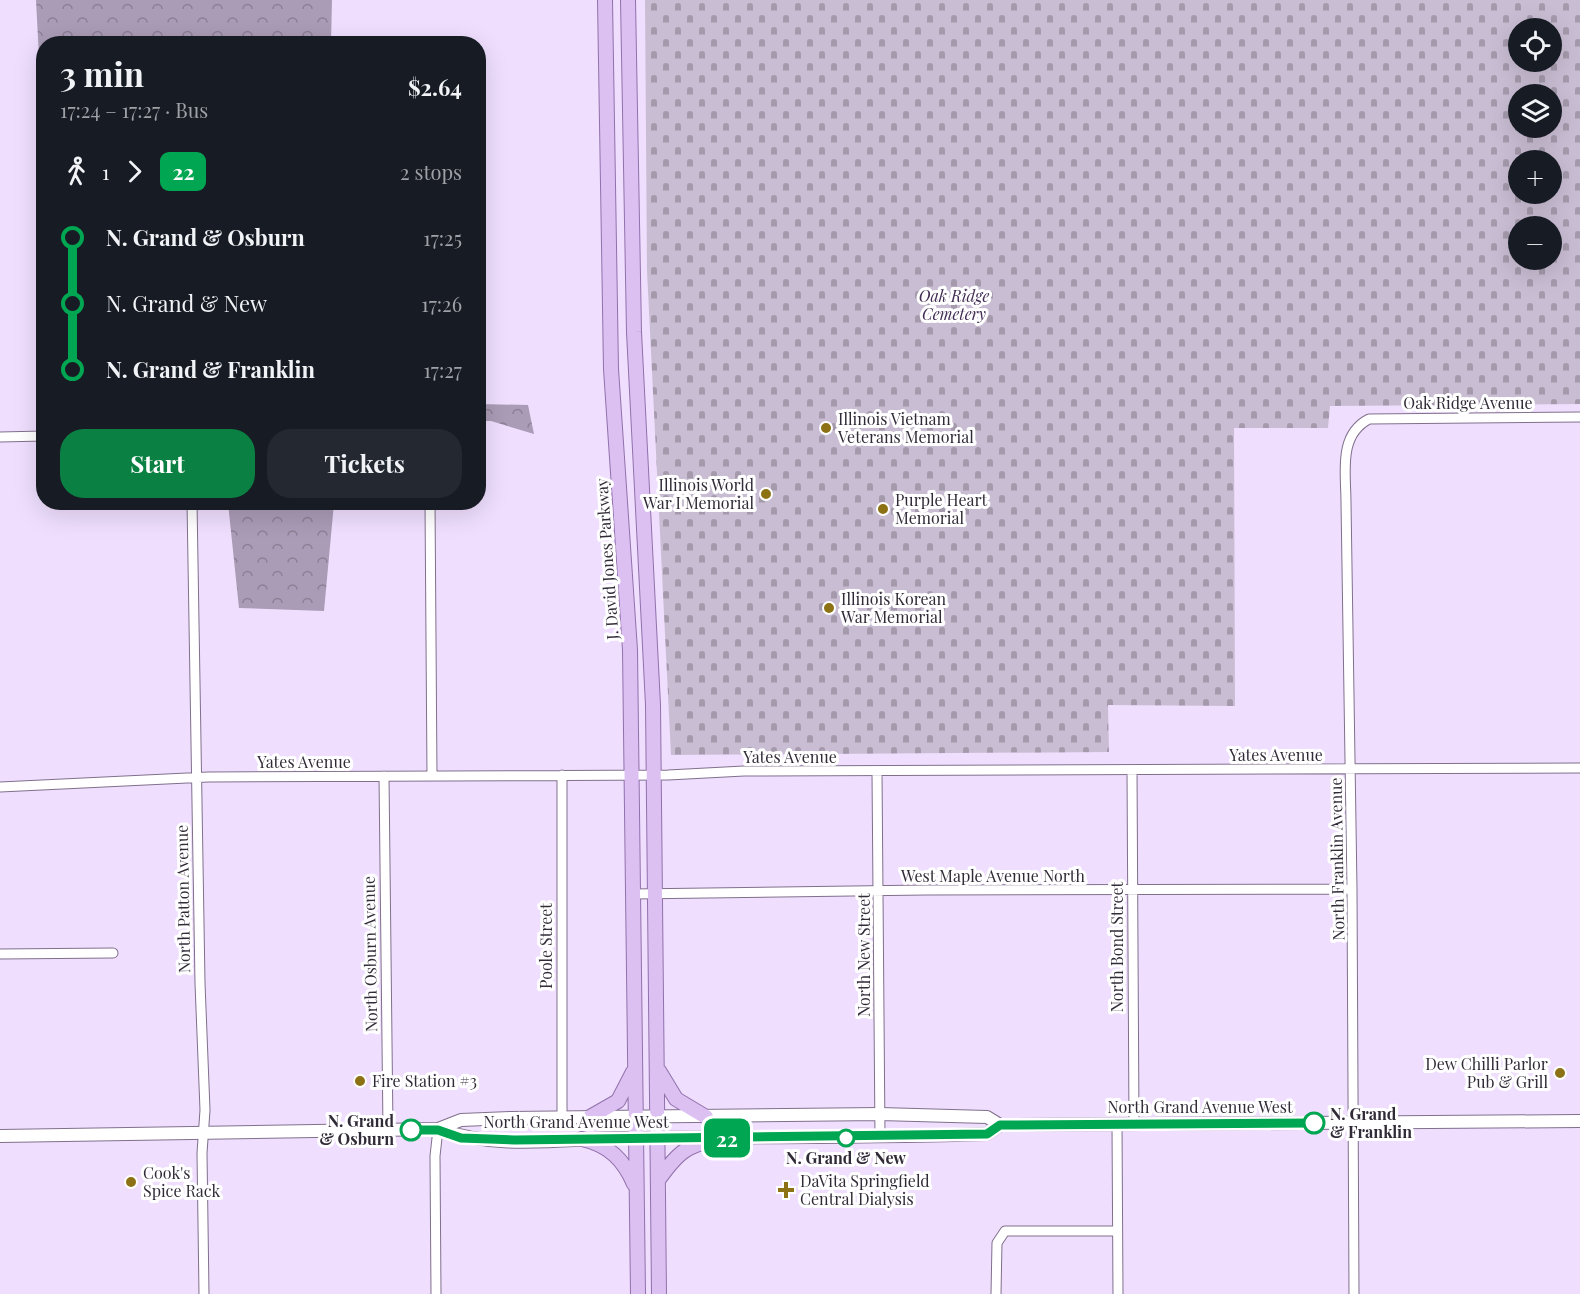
<!DOCTYPE html>
<meta charset="utf-8">
<style>
body{margin:0;font-family:"Playfair Display",serif;background:#242831;color:#f1f3f6;height:100vh;display:flex;flex-direction:column;font-size:22px;white-space:nowrap}
*{box-sizing:border-box;margin:0}
p{font-size:20px;color:#9ea1a6}
.icon{flex:none;width:33px;height:33px;fill:none;stroke:currentColor;stroke-width:2;stroke-linecap:round;stroke-linejoin:round}
.map{position:relative;flex:1;overflow:hidden}
.details{position:absolute;left:36px;top:36px;width:450px;height:474px;display:flex;flex-direction:column;background:#171b24;border-radius:24px;box-shadow:0 6px 24px #0002}
.details>*{flex:none}
.badge{padding:0 12px;border-radius:9px;font-size:21px;line-height:39px}
.tools{position:absolute;left:1508px;top:18px;display:grid;gap:12px}
.tools a{display:grid;place-items:center;width:54px;height:54px;border-radius:50%;background:#171b24;box-shadow:0 6px 24px #0002;font-size:30px}
.map>.badge{position:absolute;translate:-50% -50%;box-shadow:0 0 0 3px #fff}
.legs{display:flex;align-items:center;gap:9px;height:66px;padding:0 24px;font-size:20px}
.legs p{margin-inline-start:auto}
.headline{display:flex;align-items:center;justify-content:space-between;height:102px;padding:0 24px}
h1{font-size:33px;font-weight:700;line-height:45px}
.primary-button{display:flex;gap:12px;margin-top:auto;padding:12px 24px}
.primary-button a{flex:1;height:69px;border-radius:24px;background:#0b8043;color:#fff;font-size:24px;font-weight:700;line-height:69px;text-align:center}
.primary-button a+a{background:#242831;color:#f1f3f6}
ul{padding:0 24px;list-style:none}
li{display:flex;align-items:center;gap:21px;height:66px;font-size:22px}
li i{display:grid;place-items:center;width:9px;height:100%;margin:0 8px;background:currentColor}
li i::after{content:'';width:15px;height:15px;margin:-8px;border:4px solid;border-radius:50%;background:#171b24}
li p{margin-inline-start:auto}
li:first-child i{background:linear-gradient(#0000 50%,currentColor 0)}
li:last-child i{background:linear-gradient(currentColor 50%,#0000 0)}
.map>svg:first-child{display:block}
</style>
<div class="map">
<svg width="1580" height="1294" viewBox="0 0 1580 1294">
<defs>
<pattern id="forest-crowns" width="20" height="18" patternUnits="userSpaceOnUse" patternTransform="scale(1.5)"><rect width="20" height="18" fill="#aa9bb6"/><path d="M2 6a3 3 0 1 1 6 0M12 15a3 3 0 1 1 6 0" fill="none" stroke="#8b7f95"/></pattern>
<pattern id="cemetery-stones" width="16" height="16" patternUnits="userSpaceOnUse" patternTransform="scale(1.5)"><rect width="16" height="16" fill="#c9bdd3"/><path d="M2 7V4a2 2 0 0 1 4 0v3zM10 15v-3a2 2 0 0 1 4 0v3z" fill="#a49aac"/></pattern>
</defs>
<rect width="100%" height="100%" fill="#efdefe"/>
<path fill="url(#forest-crowns)" d="M 36,0 L 332,0 L 331,43 L 44,44 L 43,134 Z
M 479,404 L 528,405 L 534,434 L 491,421 L 479,421 Z
M 228,503 L 334,503 L 324,611 L 239,608 Z"/>
<path fill="url(#cemetery-stones)" fill-rule="evenodd" d="M 645,0 L 1580,0 L 1580,404 L 1330,406 L 1328,428 L 1234,428 L 1235,706 L 1108,705 L 1109,752 L 671,755 L 647,271 ZM 1518,28 L 1551,28 L 1551,62 L 1518,62 ZM 1518,94 L 1551,94 L 1551,128 L 1518,128 ZM 1518,160 L 1551,160 L 1551,194 L 1518,194 ZM 1518,226 L 1551,226 L 1551,260 L 1518,260 Z"/>
<g fill="none" stroke-linecap="round" stroke-linejoin="round">
<defs>
<path id="street" d="M 0,437 L 44,436
M 192,502 L 200,983 L 205,1110 L 202,1153 L 204,1294
M 430,502 L 432,776
M 1132,770 L 1134,1124
M 877,772 L 880,1137
M 562,775 L 562,1117
M 384,776 L 388,1130
M 0,787 L 208,777 L 668,775 L 744,771 L 1580,768
M 633,894 L 925,890 L 1352,889
M 0,954 L 113,953
M 1117,1124 L 1118,1294
M 436,1294 L 435,1156 L 438,1129
M 996,1294 L 997,1243 L 1005,1231 L 1117,1231
M 1354,1294 L 1352,889 L 1346,502 C 1346,473 1338,435 1369,419 L 1580,417"/>
<path id="secondary" d="M 438,1129 L 461,1120 L 510,1118 L 880,1114 L 987,1117 L 1000,1125 L 1580,1121
M 0,1136 L 438,1129 C 496,1150 563,1139 623,1138 C 745,1137 866,1138 987,1134 L 1000,1125"/>
<path id="primary" d="M 605,0 L 611,369 L 630,650 L 638,1294
M 628,0 L 634,332 L 653,705 L 659,1294
M 659,1071 L 676,1099 L 706,1117
M 590,1117 L 618,1101 L 633,1072
M 582,1139 C 609,1145 624,1160 634,1184
M 659,1179 C 679,1151 686,1146 720,1138"/>
</defs>
<use href="#street" stroke="#80708c" stroke-width="11"/>
<use href="#secondary" stroke="#80708c" stroke-width="14"/>
<use href="#primary" stroke="#9171ab" stroke-width="16"/>
<use href="#street" stroke="#fff" stroke-width="9"/>
<use href="#secondary" stroke="#fff" stroke-width="12"/>
<use href="#primary" stroke="#dcc0f2" stroke-width="14"/>
</g>
<g fill="none" stroke-linecap="round" stroke-linejoin="round">
<defs>
<path id="line-1" d="M 411,1130 L 438,1130 L 461,1138 L 515,1140 L 987,1134 L 1000,1125 L 1314,1123"/>
</defs>
<use href="#line-1" stroke="#fff" stroke-width="14"/>
<use href="#line-1" stroke="#00a651" stroke-width="9"/>
</g>
<g fill="#8c7115" stroke="#fff" stroke-width="2">
<circle cx="826" cy="428" r="6"/>
<circle cx="766" cy="494" r="6"/>
<circle cx="883" cy="509" r="6"/>
<circle cx="829" cy="608" r="6"/>
<circle cx="1560" cy="1073" r="6"/>
<circle cx="360" cy="1081" r="6"/>
<circle cx="131" cy="1182" r="6"/>
<path d="M783 1181h6v6h6v6h-6v6h-6v-6h-6v-6h6z"/>
</g>
<g fill="#fff" stroke="#00a651" stroke-width="3">
<circle cx="1314" cy="1123" r="10"/>
<circle cx="411" cy="1130" r="10"/>
<circle cx="846" cy="1138" r="8"/>
</g>
<g text-anchor="middle" stroke-width="6" stroke-linejoin="round" paint-order="stroke">
<g font-size="16" font-style="italic" fill="#412b52" stroke="#fff">
<text x="954" y="302">Oak Ridge<tspan x="954" dy="18">Cemetery</tspan></text>
</g>
<g font-size="16" fill="#312b37" stroke="#fff">
<text x="1468" y="409">Oak Ridge Avenue</text>
<text transform="translate(607 559) rotate(-94)" y="6">J. David Jones Parkway</text>
<text x="1276" y="761">Yates Avenue</text>
<text x="790" y="763">Yates Avenue</text>
<text x="304" y="768">Yates Avenue</text>
<text transform="translate(1337 859) rotate(-91)" y="6">North Franklin Avenue</text>
<text x="993" y="882">West Maple Avenue North</text>
<text transform="translate(183 899) rotate(-91)" y="6">North Patton Avenue</text>
<text transform="translate(546 946) rotate(-90)" y="6">Poole Street</text>
<text transform="translate(1117 947) rotate(-90)" y="6">North Bond Street</text>
<text transform="translate(370 954) rotate(-91)" y="6">North Osburn Avenue</text>
<text transform="translate(864 955) rotate(-90)" y="6">North New Street</text>
<text x="1200" y="1113">North Grand Avenue West</text>
<text x="576" y="1128">North Grand Avenue West</text>
</g>
<g font-size="16" fill="#312b37" stroke="#fff" text-anchor="start">
<text x="838" y="425">Illinois Vietnam<tspan x="838" dy="18">Veterans Memorial</tspan></text>
<text x="754" y="491" text-anchor="end">Illinois World<tspan x="754" dy="18">War I Memorial</tspan></text>
<text x="895" y="506">Purple Heart<tspan x="895" dy="18">Memorial</tspan></text>
<text x="841" y="605">Illinois Korean<tspan x="841" dy="18">War Memorial</tspan></text>
<text x="1548" y="1070" text-anchor="end">Dew Chilli Parlor<tspan x="1548" dy="18">Pub &amp; Grill</tspan></text>
<text x="372" y="1087">Fire Station #3</text>
<text x="143" y="1179">Cook's<tspan x="143" dy="18">Spice Rack</tspan></text>
<text x="800" y="1187">DaVita Springfield<tspan x="800" dy="18">Central Dialysis</tspan></text>
</g>
<g font-size="16" font-weight="bold" fill="#312b37" stroke="#fff" text-anchor="start">
<text x="1330" y="1120">N. Grand<tspan x="1330" dy="18">&amp; Franklin</tspan></text>
<text x="394" y="1127" text-anchor="end">N. Grand<tspan x="394" dy="18">&amp; Osburn</tspan></text>
<text x="846" y="1164" text-anchor="middle">N. Grand &amp; New</text>
</g>
</g>
</svg>
<div class="tools">
<a><svg class="icon" aria-label="locate" viewBox="0 0 24 24"><circle cx="12" cy="12" r="6"/><path d="M12 2v4M12 18v4M2 12h4M18 12h4"/></svg></a>
<a><svg class="icon" aria-label="layers" viewBox="0 0 24 24"><path d="M12 4l9 5-9 5-9-5zM3 14l9 5 9-5"/></svg></a>
<a>+</a>
<a>−</a>
</div>
<b class="badge" style="left:727px;top:1138px;background:#00a651;color:#fff">22</b>
<section class="details">
<div class="headline"><div><h1>3 min</h1><p>17:24 – 17:27 · Bus</p></div><b>$2.64</b></div>
<div class="legs"><svg class="icon" aria-label="walk" viewBox="0 0 24 24"><circle cx="13" cy="4" r="2"/><path d="M13 8l-2 6 4 7M11 14l-3 7M7 12l3-4h3l4 4"/></svg>1<svg class="icon" aria-label="forward" viewBox="0 0 24 24"><path d="M9 5l7 7-7 7"/></svg><b class="badge" style="background:#00a651;color:#fff">22</b><p>2 stops</p></div>
<ul>
<li><i style="color:#00a651"></i><b>N. Grand &amp; Osburn</b><p>17:25</p></li>
<li><i style="color:#00a651"></i><span>N. Grand &amp; New</span><p>17:26</p></li>
<li><i style="color:#00a651"></i><b>N. Grand &amp; Franklin</b><p>17:27</p></li>
</ul>
<div class="primary-button"><a>Start</a><a>Tickets</a></div>
</section>
</div>
